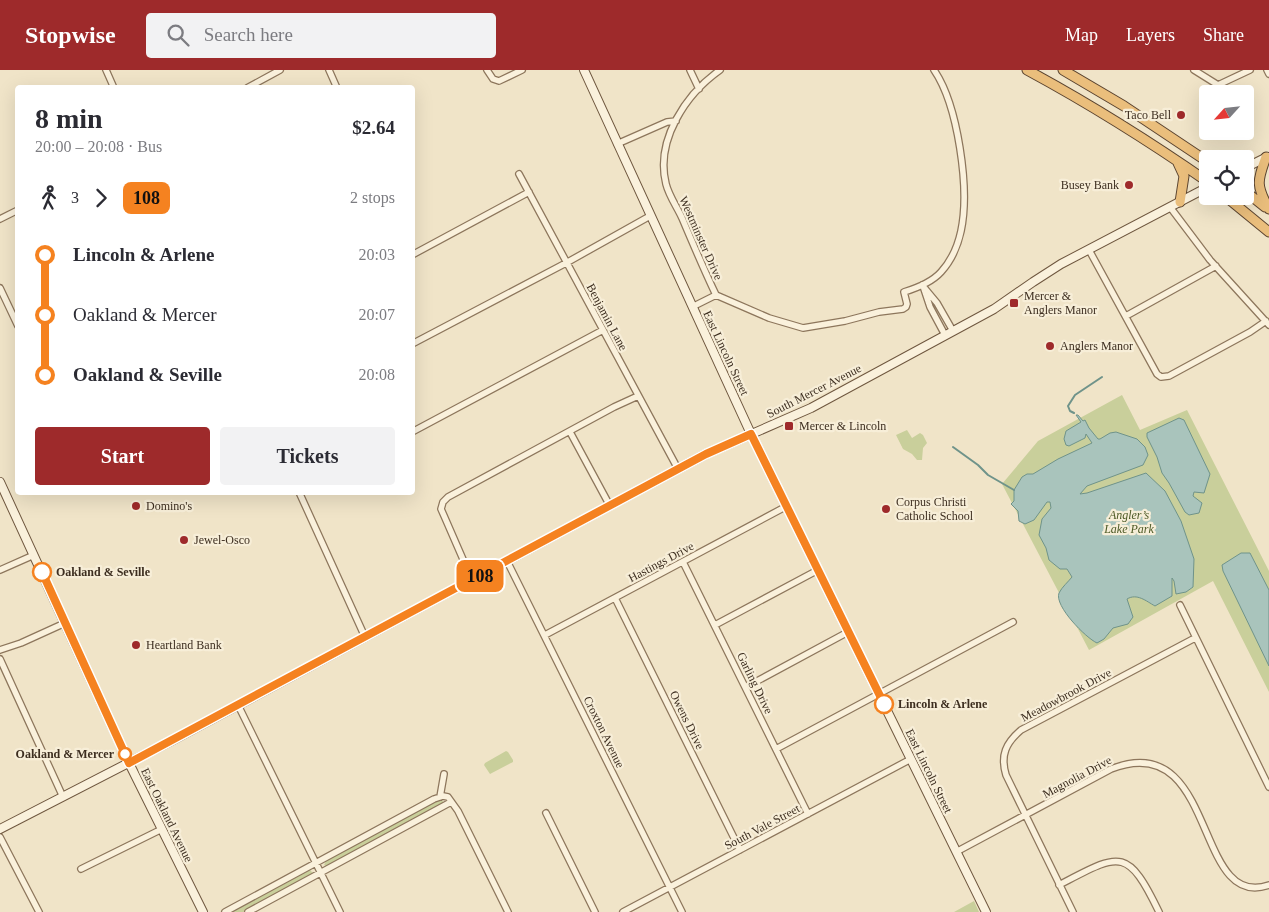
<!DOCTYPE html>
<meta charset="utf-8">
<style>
body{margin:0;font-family:Georgia,serif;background:#f2f2f3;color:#2b2b33;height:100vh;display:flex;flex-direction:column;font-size:19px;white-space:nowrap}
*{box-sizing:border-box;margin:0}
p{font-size:16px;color:#7c7c81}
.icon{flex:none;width:28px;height:28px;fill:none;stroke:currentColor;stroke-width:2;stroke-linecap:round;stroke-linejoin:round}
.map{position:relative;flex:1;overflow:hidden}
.details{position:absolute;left:15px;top:15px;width:400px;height:410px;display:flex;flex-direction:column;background:#fff;border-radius:5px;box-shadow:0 5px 20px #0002}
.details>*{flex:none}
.badge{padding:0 10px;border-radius:8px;font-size:18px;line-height:32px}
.needle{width:32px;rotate:243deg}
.buttons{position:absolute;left:1199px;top:15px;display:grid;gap:10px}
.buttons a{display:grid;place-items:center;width:55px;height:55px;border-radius:5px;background:#fff;box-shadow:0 5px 20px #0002;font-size:25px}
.map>.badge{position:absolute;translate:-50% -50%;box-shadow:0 0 0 2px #fff}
.legs{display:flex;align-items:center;gap:8px;height:55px;padding:0 20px;font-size:16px}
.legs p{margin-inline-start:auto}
.summary{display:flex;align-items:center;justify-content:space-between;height:85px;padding:0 20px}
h1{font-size:28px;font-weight:800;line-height:38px}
.primary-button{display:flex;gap:10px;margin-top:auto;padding:10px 20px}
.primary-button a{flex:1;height:58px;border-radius:5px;background:#9e2a2b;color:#fff;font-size:20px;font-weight:800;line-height:58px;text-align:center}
.primary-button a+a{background:#f2f2f3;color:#2b2b33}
ul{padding:0 20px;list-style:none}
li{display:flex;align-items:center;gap:18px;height:60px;font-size:19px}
li i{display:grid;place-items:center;width:8px;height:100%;margin:0 6px;background:currentColor}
li i::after{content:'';width:12px;height:12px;margin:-6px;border:4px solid;border-radius:50%;background:#fff}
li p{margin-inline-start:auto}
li:first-child i{background:linear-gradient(#0000 50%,currentColor 0)}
li:last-child i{background:linear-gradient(currentColor 50%,#0000 0)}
header{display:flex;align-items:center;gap:30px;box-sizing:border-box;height:70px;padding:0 25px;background:#9e2a2b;color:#fff}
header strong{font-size:24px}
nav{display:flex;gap:28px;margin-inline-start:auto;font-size:18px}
.search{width:350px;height:45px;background:#f2f2f3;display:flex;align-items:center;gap:12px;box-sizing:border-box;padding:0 18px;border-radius:5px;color:#7c7c81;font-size:19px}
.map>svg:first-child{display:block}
</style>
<header>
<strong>Stopwise</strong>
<div class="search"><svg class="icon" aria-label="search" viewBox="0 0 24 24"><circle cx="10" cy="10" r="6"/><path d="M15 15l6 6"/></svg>Search here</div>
<nav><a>Map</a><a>Layers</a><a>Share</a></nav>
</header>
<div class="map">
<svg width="1269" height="842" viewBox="0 0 1269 842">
<rect width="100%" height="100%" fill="#f0e4c8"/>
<path fill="#c9cf9b" d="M 1122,325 L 1140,360 L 1187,340 L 1269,501 L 1269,622 L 1213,511 L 1089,580 L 1002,414 L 1038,371 Z
M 907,360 L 912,368 L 920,363 L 923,365 L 927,373 L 923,378 L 922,390 L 917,390 L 912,384 L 903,379 L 896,365 Z
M 506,681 L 508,682 L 513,690 L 513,692 L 490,704 L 484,695 L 485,693 Z
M 439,729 L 442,730 L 444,733 L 328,797 L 324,795 L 326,791 Z
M 310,800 L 313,803 L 311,806 L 243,842 L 232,842 Z
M 974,831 L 979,842 L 954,842 Z"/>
<path fill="#a9c4bc" stroke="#6f938a" d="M 1076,345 L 1078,345 L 1083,351 L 1085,350 L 1089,358 L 1098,369 L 1100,369 L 1110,363 L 1116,362 L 1137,369 L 1145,377 L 1148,385 L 1143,395 L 1087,416 L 1080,424 L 1087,423 L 1146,403 L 1165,421 L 1181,451 L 1194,489 L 1193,517 L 1186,522 L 1176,524 L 1174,511 L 1172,508 L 1172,526 L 1155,536 C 1146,531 1137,523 1127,529 L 1133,547 L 1128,554 L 1113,558 L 1104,569 L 1097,573 C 1086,568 1054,536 1059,523 C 1062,517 1068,512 1072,507 L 1067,499 L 1060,499 L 1049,490 L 1046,478 L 1039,465 L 1042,449 L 1051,438 L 1050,432 L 1047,432 L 1034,450 L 1025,454 L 1019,451 L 1018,441 L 1011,434 L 1014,431 L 1014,420 L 1022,407 L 1027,404 L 1033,404 L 1058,389 L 1092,373 L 1086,364 L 1085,368 L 1069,376 L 1066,375 L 1064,369 L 1066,361 L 1081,352 Z
M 1179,348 L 1184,350 L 1210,404 L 1204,423 L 1194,422 L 1193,426 L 1202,433 L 1199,443 L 1189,445 L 1185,442 L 1169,413 L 1162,403 L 1157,387 L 1147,367 L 1147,363 Z
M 1241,483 L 1250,483 L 1269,520 L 1269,596 L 1223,501 L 1222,495 Z"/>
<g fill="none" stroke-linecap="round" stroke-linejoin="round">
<path stroke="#6f938a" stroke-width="2" d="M 1074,343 L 1070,341 L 1068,336 L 1075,325 L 1102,307
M 953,377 L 978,395 L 988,405 L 1014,420"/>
<defs>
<path id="minor" d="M 106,0 L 114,18
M 329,0 L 337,18
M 487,0 L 493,9 L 499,11 L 522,0
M 690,0 L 699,19
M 720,0 C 686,24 655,70 666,114 C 669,126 677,137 682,148 C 693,174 704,200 716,225 L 769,248 L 803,258 L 845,251 L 879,242 L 903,239 L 906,237 L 907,234 L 904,222 C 917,218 932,212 941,202 C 951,191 958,175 961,161 C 970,119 958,35 934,0
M 1194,0 L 1218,15 L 1250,0
M 1267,0 L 1269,4
M 247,18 L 280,0
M 617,74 L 667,52 L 676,51
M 519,104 L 678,399
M 1170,137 L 1210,190 L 1269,255
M 0,149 L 18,140
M 1089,180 L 1157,304 L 1161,307 L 1169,306 L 1250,262 L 1266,251
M 412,185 L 529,122
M 922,215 L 937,233 L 953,261
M 0,218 L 18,256
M 924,219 L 930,237 L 945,265
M 692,237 L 716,225
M 1126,246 L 1216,196
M 412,274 L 566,193 L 650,146
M 412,362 L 603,260
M 570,362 L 610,436
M 299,422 L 365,567
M 507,491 L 682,842
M 683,492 L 808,744
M 0,500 L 34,485
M 472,510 L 445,448 L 441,439 L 443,432 L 448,427 L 614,337 L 638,326
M 615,528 L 740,780
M 1180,535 L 1269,717
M 715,555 L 818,500
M 545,565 L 787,436
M 0,580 L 21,573 L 65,553
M 0,589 L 63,727
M 746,617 L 848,562
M 238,635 L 340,842
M 776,679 L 1013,552
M 440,727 L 444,704
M 546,743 L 595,842
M 0,767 L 39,842
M 956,782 L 1111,699 C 1218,657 1193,842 1269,815
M 81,799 L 162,759
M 1059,815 C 1119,784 1127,775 1159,842
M 225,842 L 434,729 L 443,726 L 448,727 L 458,741 L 508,842
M 248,842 L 451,732
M 623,842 L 911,689
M 1073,842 L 1006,705 C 1000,685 1006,673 1021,660 L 1195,568"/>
<path id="secondary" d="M 584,0 L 751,364 L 986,842
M 1245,98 L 1267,87
M 0,412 L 129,693 L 203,842
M 0,759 L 173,670 L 706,384 L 811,338 L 994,239 L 1033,212 L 1061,194 L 1208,117"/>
<path id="trunk" d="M 1027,0 C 1090,34 1149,71 1208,112
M 1063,0 L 1124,36 L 1208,92
M 1266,87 C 1257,111 1256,116 1269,139
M 1178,93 L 1184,106 L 1180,132
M 1245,121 L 1265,137
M 1225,126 L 1269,162"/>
</defs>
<use href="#minor" stroke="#8d765c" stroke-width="8"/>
<use href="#secondary" stroke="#6f573f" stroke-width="10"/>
<use href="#trunk" stroke="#5b4430" stroke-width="11"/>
<use href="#minor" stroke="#faf1dc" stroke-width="5.5"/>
<use href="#secondary" stroke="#faf1dc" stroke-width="8"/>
<use href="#trunk" stroke="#eabe7c" stroke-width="9"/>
</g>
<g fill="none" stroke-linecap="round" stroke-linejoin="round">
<defs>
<path id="line-1" d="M 42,502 L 129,693 L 706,384 L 751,364 L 884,634"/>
</defs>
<use href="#line-1" stroke="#fff" stroke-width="11"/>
<use href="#line-1" stroke="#f58220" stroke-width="8"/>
</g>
<g fill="#9e2a2b" stroke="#f7eed8" stroke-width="2">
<circle cx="1181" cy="45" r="5"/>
<circle cx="1129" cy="115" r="5"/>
<rect x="1009" y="228" width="10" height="10" rx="2.5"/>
<circle cx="1050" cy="276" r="5"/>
<rect x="784" y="351" width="10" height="10" rx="2.5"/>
<circle cx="136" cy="436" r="5"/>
<circle cx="886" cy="439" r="5"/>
<circle cx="184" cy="470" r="5"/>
<circle cx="136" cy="575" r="5"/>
</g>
<g fill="#fff" stroke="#f58220" stroke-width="2.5">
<circle cx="42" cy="502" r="9"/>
<circle cx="884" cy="634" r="9"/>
<circle cx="125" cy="684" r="6"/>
</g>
<g text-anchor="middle" stroke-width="4.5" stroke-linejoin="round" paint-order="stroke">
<g font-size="12" fill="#3d2e20" stroke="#f7eed8" text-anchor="start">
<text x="1171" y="49" text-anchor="end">Taco Bell</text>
<text x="1119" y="119" text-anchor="end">Busey Bank</text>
<text x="1024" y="230">Mercer &amp;<tspan x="1024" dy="14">Anglers Manor</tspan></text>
<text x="1060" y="280">Anglers Manor</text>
<text x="799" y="360">Mercer &amp; Lincoln</text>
<text x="896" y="436">Corpus Christi<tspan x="896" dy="14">Catholic School</tspan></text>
<text x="146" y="440">Domino's</text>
<text x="194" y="474">Jewel-Osco</text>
<text x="146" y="579">Heartland Bank</text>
</g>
<g font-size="12" fill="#3d2e20" stroke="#f7eed8">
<text transform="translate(701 168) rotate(66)" y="4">Westminster Drive</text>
<text transform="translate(607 247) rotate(62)" y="4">Benjamin Lane</text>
<text transform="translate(726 283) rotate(65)" y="4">East Lincoln Street</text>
<text transform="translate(814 321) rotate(-27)" y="4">South Mercer Avenue</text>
<text transform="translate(661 492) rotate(-28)" y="4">Hastings Drive</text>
<text transform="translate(755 613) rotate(64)" y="4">Garling Drive</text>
<text transform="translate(1066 625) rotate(-28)" y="4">Meadowbrook Drive</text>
<text transform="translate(687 650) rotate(64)" y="4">Owens Drive</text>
<text transform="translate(604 662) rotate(64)" y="4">Croxton Avenue</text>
<text transform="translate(929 701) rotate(64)" y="4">East Lincoln Street</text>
<text transform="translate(1077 707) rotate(-28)" y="4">Magnolia Drive</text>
<text transform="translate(167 745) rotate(64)" y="4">East Oakland Avenue</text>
<text transform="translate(762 757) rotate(-28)" y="4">South Vale Street</text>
</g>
<g font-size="12" font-style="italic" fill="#4d5a26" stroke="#f7eed8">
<text x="1129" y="449">Angler’s<tspan x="1129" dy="14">Lake Park</tspan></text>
</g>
<g font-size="12" font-weight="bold" fill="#3d2e20" stroke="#f7eed8" text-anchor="start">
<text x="56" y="506">Oakland &amp; Seville</text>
<text x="898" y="638">Lincoln &amp; Arlene</text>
<text x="114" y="688" text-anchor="end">Oakland &amp; Mercer</text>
</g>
</g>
</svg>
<div class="buttons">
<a><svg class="needle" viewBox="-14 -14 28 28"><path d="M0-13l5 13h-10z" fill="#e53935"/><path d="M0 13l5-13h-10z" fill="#7c7c81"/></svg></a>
<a><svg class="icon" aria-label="locate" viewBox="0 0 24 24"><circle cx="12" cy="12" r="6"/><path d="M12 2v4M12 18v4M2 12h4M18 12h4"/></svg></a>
</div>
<b class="badge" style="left:480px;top:506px;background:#f58220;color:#111">108</b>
<section class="details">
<div class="summary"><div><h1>8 min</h1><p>20:00 – 20:08 · Bus</p></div><b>$2.64</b></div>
<div class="legs"><svg class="icon" aria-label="walk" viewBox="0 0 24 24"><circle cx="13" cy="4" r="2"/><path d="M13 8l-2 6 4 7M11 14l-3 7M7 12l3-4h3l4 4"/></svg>3<svg class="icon" aria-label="forward" viewBox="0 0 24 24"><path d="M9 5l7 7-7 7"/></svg><b class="badge" style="background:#f58220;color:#111">108</b><p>2 stops</p></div>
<ul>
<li><i style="color:#f58220"></i><b>Lincoln &amp; Arlene</b><p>20:03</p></li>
<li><i style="color:#f58220"></i><span>Oakland &amp; Mercer</span><p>20:07</p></li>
<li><i style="color:#f58220"></i><b>Oakland &amp; Seville</b><p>20:08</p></li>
</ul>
<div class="primary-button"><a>Start</a><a>Tickets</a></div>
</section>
</div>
